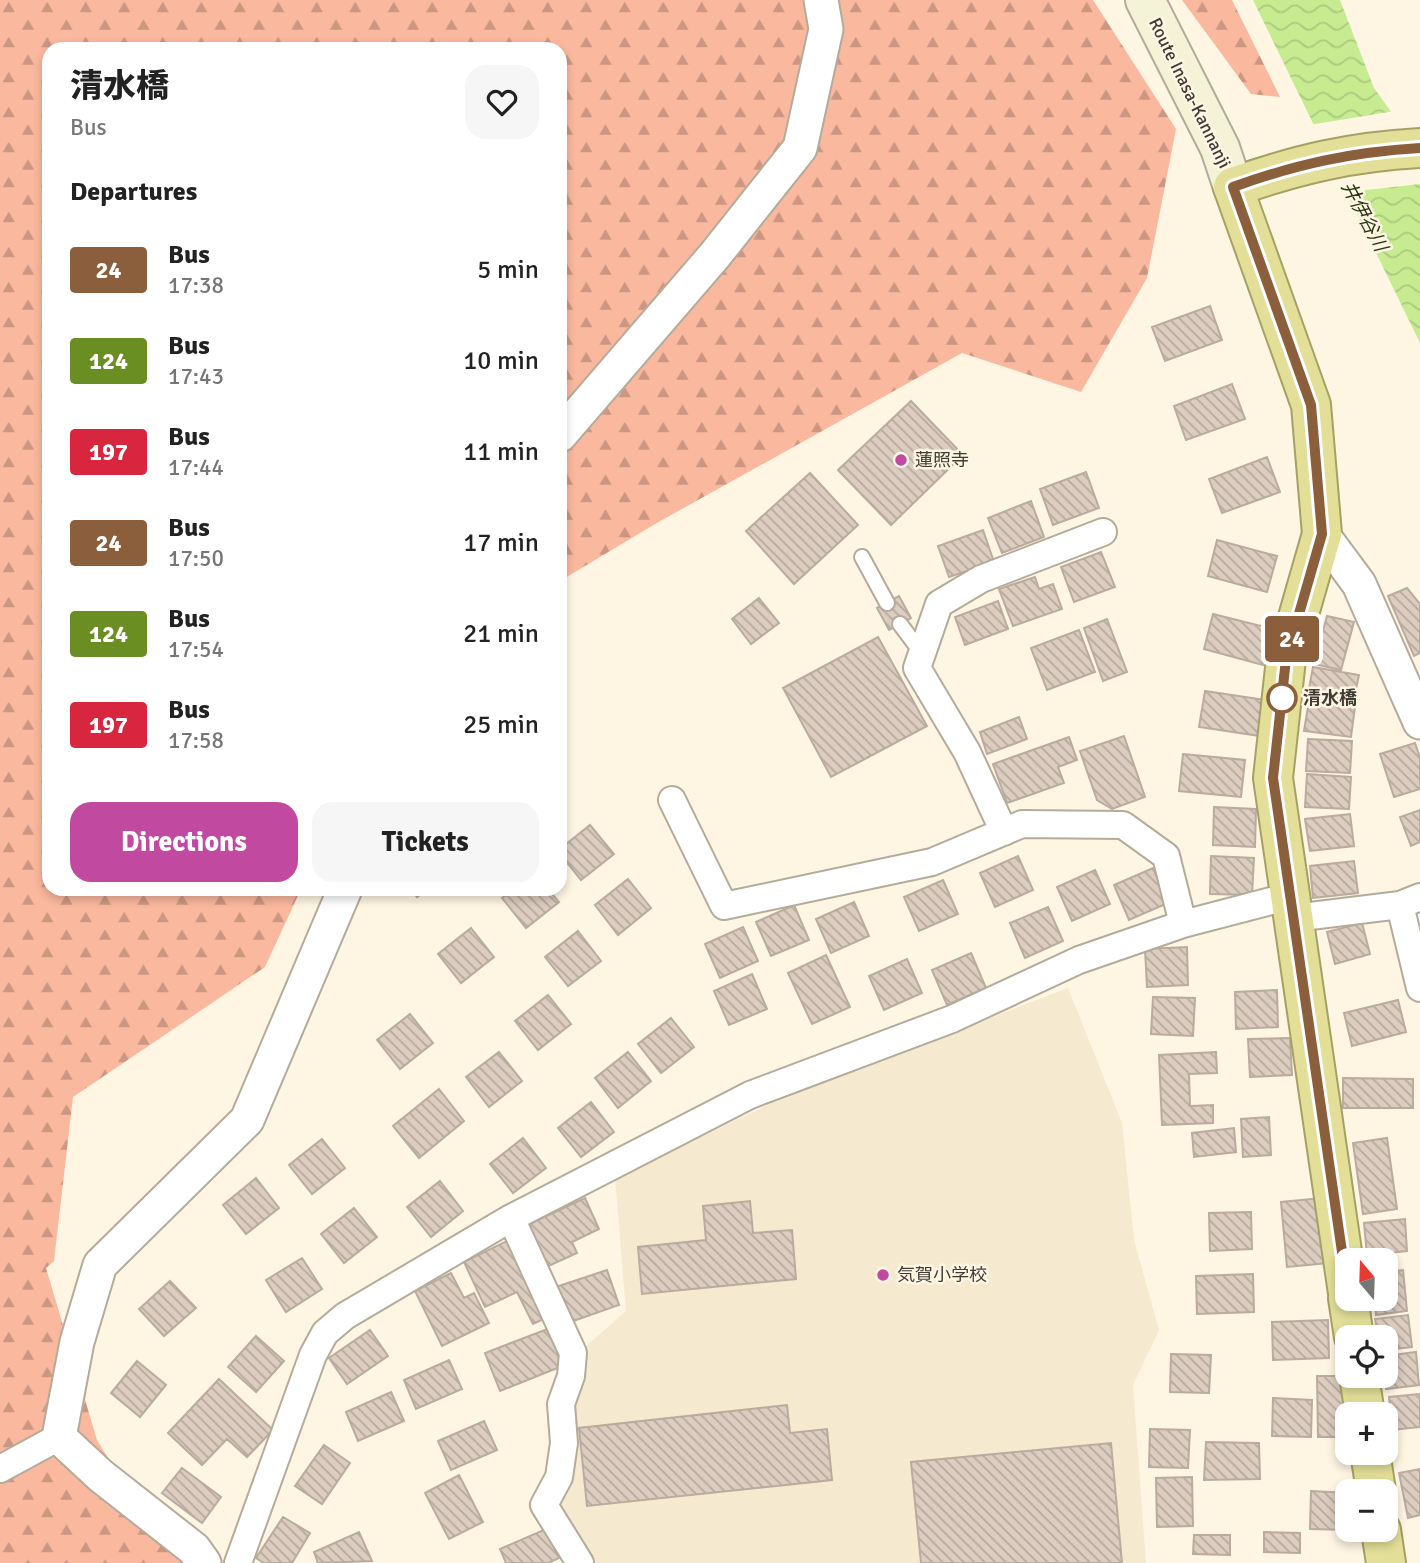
<!DOCTYPE html>
<meta charset="utf-8">
<style>
body{margin:0;font-family:Signika,"Noto Sans JP",sans-serif;background:#f6f6f6;color:#222;height:100vh;display:flex;flex-direction:column;font-size:26px;white-space:nowrap}
*{box-sizing:border-box;margin:0}
p{font-size:23px;color:#767676}
.icon{flex:none;width:38px;height:38px;fill:none;stroke:currentColor;stroke-width:2;stroke-linecap:round;stroke-linejoin:round}
.map{position:relative;flex:1;overflow:hidden}
.panel{position:absolute;left:42px;top:42px;width:525px;height:854px;display:flex;flex-direction:column;background:#fff;border-radius:21px;box-shadow:0 4px 10px #0003}
.panel>*{flex:none}
.badge{padding:0 14px;border-radius:5px;font-size:24px;line-height:46px}
.needle{width:46px;rotate:341deg}
.controls{position:absolute;left:1335px;top:1248px;display:grid;gap:14px}
.controls a{display:grid;place-items:center;width:63px;height:63px;border-radius:14px;background:#fff;box-shadow:0 4px 10px #0003;font-size:35px}
.map>.badge{position:absolute;translate:-50% -50%;box-shadow:0 0 0 4px #fff}
h2{padding:0 28px;font-size:26px;line-height:63px}
.round{display:grid;place-items:center;flex:none;width:74px;height:74px;border-radius:21px;background:#f6f6f6}
.headline{display:flex;align-items:center;justify-content:space-between;height:119px;padding:0 28px}
h1{font-size:33px;font-weight:800;line-height:52px}
.primary-button{display:flex;gap:14px;margin-top:auto;padding:14px 28px}
.primary-button a{flex:1;height:80px;border-radius:21px;background:#c14aa0;color:#fff;font-size:28px;font-weight:800;line-height:80px;text-align:center}
.primary-button a+a{background:#f6f6f6;color:#222}
ul{padding:0;list-style:none}
li{display:flex;align-items:center;gap:21px;height:91px;padding:0 28px}
li div{flex:1}
li b{display:block;font-size:26px}
li em{font-style:normal}
li .badge{min-width:77px;font-weight:700;text-align:center}
.map>svg:first-child{display:block}
</style>
<div class="map">
<svg width="1420" height="1563" viewBox="0 0 1420 1563">
<defs>
<pattern id="forest-firs" width="22" height="20" patternUnits="userSpaceOnUse" patternTransform="scale(1.75)"><rect width="22" height="20" fill="#fab89e"/><path d="M5 1l3.5 6h-7zM16 11l3.5 6h-7z" fill="#cc9782"/></pattern>
<pattern id="water-waves" width="16" height="10" patternUnits="userSpaceOnUse" patternTransform="scale(1.75)"><rect width="16" height="10" fill="#c6eb91"/><path d="M0 5q4-4 8 0t8 0" fill="none" stroke="#abca7e"/></pattern>
<pattern id="building-back-hatch" width="6" height="6" patternUnits="userSpaceOnUse" patternTransform="scale(1.75)"><rect width="6" height="6" fill="#ddcdc0"/><path d="M-1 5l2 2M0 0l6 6M5-1l2 2" fill="none" stroke="#b5a89d"/></pattern>
</defs>
<rect width="100%" height="100%" fill="#fef5e3"/>
<path fill="#f5e9d0" d="M 1068,988 L 1122,1123 L 1134,1240 L 1159,1330 L 1133,1385 L 1146,1563 L 592,1563 L 557,1503 L 572,1402 L 584,1348 L 626,1311 L 615,1178 L 780,1099 Z"/>
<path fill="url(#forest-firs)" d="M 0,0 L 1093,0 L 1176,129 L 1147,278 L 1081,392 L 962,353 L 655,524 L 560,581 L 560,49 L 49,49 L 49,889 L 301,889 L 265,967 L 73,1097 L 54,1261 L 46,1268 L 97,1440 L 148,1523 L 192,1563 L 0,1563 Z
M 1182,0 L 1232,0 L 1280,97 L 1251,94 Z"/>
<path fill="url(#water-waves)" d="M 1253,0 L 1340,0 L 1374,88 L 1420,152 L 1420,343 Z"/>
<path fill="#fef5e3" d="M 1395,111 L 1420,146 L 1420,184 L 1366,190 L 1344,196 L 1309,125 Z"/>
<path fill="url(#building-back-hatch)" stroke="#baab9e" stroke-width="2" d="M 1210,306 L 1222,340 L 1165,361 L 1152,327 Z
M 1232,384 L 1245,419 L 1186,440 L 1174,406 Z
M 911,401 L 963,455 L 891,525 L 838,470 Z
M 1267,457 L 1280,492 L 1222,513 L 1209,479 Z
M 1086,472 L 1099,508 L 1053,525 L 1040,489 Z
M 810,473 L 858,525 L 794,584 L 746,531 Z
M 1031,501 L 1044,537 L 1002,553 L 988,518 Z
M 983,530 L 994,562 L 949,577 L 938,546 Z
M 1217,540 L 1277,556 L 1267,592 L 1208,576 Z
M 1101,552 L 1115,587 L 1074,602 L 1061,567 Z
M 1035,577 L 1039,589 L 1053,584 L 1062,609 L 1013,626 L 999,589 Z
M 1407,588 L 1420,604 L 1420,653 L 1414,656 L 1388,596 Z
M 899,596 L 911,618 L 889,630 L 877,608 Z
M 759,598 L 779,623 L 751,644 L 732,619 Z
M 998,601 L 1008,629 L 965,645 L 955,617 Z
M 1213,614 L 1273,629 L 1263,665 L 1204,649 Z
M 1327,616 L 1354,622 L 1341,670 L 1314,664 Z
M 1107,619 L 1127,672 L 1103,681 L 1084,628 Z
M 1079,630 L 1095,672 L 1047,690 L 1031,648 Z
M 878,637 L 927,726 L 831,777 L 783,688 Z
M 1313,667 L 1359,675 L 1353,703 L 1308,694 Z
M 1205,691 L 1266,700 L 1260,736 L 1199,727 Z
M 1309,701 L 1355,707 L 1351,737 L 1304,731 Z
M 1019,717 L 1027,739 L 987,754 L 980,732 Z
M 1124,736 L 1145,797 L 1112,809 L 1097,800 L 1080,751 Z
M 1069,737 L 1077,760 L 1058,767 L 1064,783 L 1007,803 L 993,764 Z
M 1308,739 L 1352,741 L 1350,773 L 1306,771 Z
M 1415,743 L 1420,758 L 1420,789 L 1394,797 L 1380,754 Z
M 1183,754 L 1245,760 L 1241,797 L 1179,791 Z
M 1307,774 L 1351,777 L 1349,809 L 1305,807 Z
M 1214,807 L 1256,809 L 1255,847 L 1213,845 Z
M 1420,810 L 1420,842 L 1411,846 L 1400,817 Z
M 1350,814 L 1354,846 L 1310,851 L 1305,819 Z
M 590,825 L 614,854 L 581,880 L 560,854 L 560,849 Z
M 1018,856 L 1033,890 L 995,907 L 980,873 Z
M 1211,856 L 1254,858 L 1252,895 L 1210,894 Z
M 1354,861 L 1358,893 L 1313,898 L 1310,866 Z
M 1153,868 L 1168,903 L 1129,920 L 1114,885 Z
M 1095,870 L 1110,904 L 1072,921 L 1057,887 Z
M 628,879 L 651,908 L 618,935 L 595,905 Z
M 943,880 L 958,914 L 919,931 L 904,897 Z
M 411,889 L 428,889 L 417,897 Z
M 514,889 L 548,889 L 559,902 L 526,928 L 502,898 Z
M 854,902 L 869,936 L 831,953 L 816,919 Z
M 794,905 L 809,940 L 771,956 L 756,922 Z
M 1048,907 L 1063,941 L 1025,958 L 1010,923 Z
M 1362,923 L 1370,954 L 1335,964 L 1327,932 Z
M 743,927 L 758,961 L 720,978 L 705,944 Z
M 471,928 L 494,957 L 461,983 L 438,954 Z
M 578,931 L 601,961 L 568,986 L 545,957 Z
M 1187,947 L 1188,985 L 1147,987 L 1145,949 Z
M 971,953 L 986,988 L 947,1005 L 932,970 Z
M 826,955 L 850,1007 L 812,1024 L 788,973 Z
M 907,959 L 922,993 L 884,1010 L 869,976 Z
M 752,974 L 767,1009 L 729,1025 L 714,991 Z
M 1277,990 L 1278,1027 L 1236,1029 L 1235,992 Z
M 548,995 L 571,1024 L 538,1050 L 515,1021 Z
M 1153,997 L 1195,998 L 1193,1036 L 1151,1034 Z
M 1398,1000 L 1406,1032 L 1352,1046 L 1344,1013 Z
M 410,1014 L 433,1043 L 400,1069 L 377,1040 Z
M 671,1018 L 694,1047 L 661,1073 L 638,1044 Z
M 1290,1038 L 1292,1075 L 1250,1077 L 1248,1039 Z
M 499,1052 L 522,1081 L 489,1107 L 466,1077 Z
M 628,1052 L 651,1081 L 618,1108 L 595,1078 Z
M 1216,1052 L 1217,1073 L 1189,1074 L 1190,1106 L 1213,1105 L 1213,1123 L 1162,1125 L 1159,1055 Z
M 1343,1078 L 1413,1079 L 1413,1108 L 1343,1108 Z
M 439,1089 L 464,1121 L 419,1158 L 393,1126 Z
M 591,1102 L 614,1132 L 581,1157 L 558,1128 Z
M 1269,1117 L 1271,1155 L 1243,1157 L 1241,1119 Z
M 1234,1128 L 1236,1152 L 1194,1157 L 1192,1133 Z
M 523,1138 L 546,1168 L 513,1193 L 490,1164 Z
M 1387,1138 L 1397,1209 L 1363,1214 L 1353,1143 Z
M 322,1139 L 345,1168 L 312,1194 L 289,1165 Z
M 256,1178 L 279,1208 L 246,1234 L 223,1205 Z
M 440,1181 L 463,1211 L 431,1237 L 407,1207 Z
M 585,1198 L 599,1229 L 572,1242 L 577,1253 L 542,1269 L 523,1227 Z
M 1322,1198 L 1328,1263 L 1287,1267 L 1281,1202 Z
M 750,1201 L 753,1233 L 792,1230 L 796,1279 L 642,1294 L 638,1247 L 706,1240 L 703,1206 Z
M 354,1208 L 377,1237 L 344,1263 L 321,1234 Z
M 1251,1212 L 1252,1249 L 1210,1251 L 1209,1213 Z
M 1405,1219 L 1407,1251 L 1367,1255 L 1364,1223 Z
M 511,1239 L 548,1317 L 533,1324 L 517,1292 L 485,1307 L 464,1262 Z
M 302,1258 L 322,1289 L 286,1312 L 266,1280 Z
M 607,1270 L 619,1305 L 565,1324 L 553,1288 Z
M 1403,1270 L 1407,1311 L 1376,1315 L 1375,1298 L 1386,1298 L 1386,1272 Z
M 451,1273 L 464,1298 L 474,1293 L 489,1323 L 442,1346 L 415,1291 Z
M 1253,1274 L 1254,1312 L 1197,1314 L 1196,1276 Z
M 170,1281 L 196,1308 L 164,1336 L 139,1309 Z
M 1408,1315 L 1412,1347 L 1386,1350 L 1386,1337 L 1378,1337 L 1375,1319 Z
M 1328,1320 L 1329,1358 L 1273,1360 L 1272,1322 Z
M 550,1328 L 565,1365 L 500,1391 L 485,1353 Z
M 370,1330 L 388,1356 L 347,1384 L 329,1358 Z
M 256,1336 L 284,1361 L 256,1392 L 228,1367 Z
M 1416,1352 L 1419,1385 L 1386,1389 L 1386,1356 Z
M 1171,1354 L 1211,1355 L 1209,1393 L 1170,1392 Z
M 449,1360 L 462,1389 L 416,1409 L 404,1380 Z
M 137,1361 L 166,1385 L 140,1417 L 111,1393 Z
M 1317,1376 L 1345,1376 L 1347,1437 L 1318,1437 Z
M 219,1379 L 273,1430 L 247,1457 L 227,1439 L 202,1465 L 168,1433 Z
M 391,1392 L 404,1421 L 358,1441 L 346,1412 Z
M 1420,1394 L 1420,1427 L 1392,1430 L 1389,1397 Z
M 1273,1398 L 1312,1400 L 1311,1437 L 1272,1436 Z
M 787,1405 L 790,1433 L 827,1429 L 832,1480 L 587,1506 L 579,1428 Z
M 484,1421 L 497,1450 L 451,1470 L 438,1441 Z
M 1150,1429 L 1190,1430 L 1188,1468 L 1149,1467 Z
M 1206,1442 L 1259,1443 L 1260,1479 L 1204,1480 Z
M 1111,1443 L 1122,1563 L 921,1563 L 911,1462 Z
M 324,1445 L 350,1463 L 322,1504 L 295,1486 Z
M 182,1468 L 221,1497 L 202,1523 L 162,1493 Z
M 1420,1469 L 1420,1515 L 1408,1518 L 1399,1473 Z
M 459,1475 L 483,1522 L 449,1539 L 425,1493 Z
M 1192,1477 L 1193,1526 L 1157,1527 L 1156,1478 Z
M 1311,1491 L 1348,1493 L 1348,1530 L 1349,1530 L 1310,1529 Z
M 283,1517 L 310,1533 L 292,1563 L 264,1563 L 256,1558 Z
M 546,1529 L 559,1558 L 548,1563 L 506,1563 L 500,1549 Z
M 359,1532 L 372,1561 L 318,1563 L 314,1552 Z
M 1264,1532 L 1300,1533 L 1300,1553 L 1264,1552 Z
M 1194,1535 L 1230,1535 L 1230,1555 L 1193,1554 Z"/>
<g fill="none" stroke-linecap="round" stroke-linejoin="round">
<defs>
<path id="service" d="M 862,557 L 887,603
M 900,624 L 921,652"/>
<path id="minor" d="M 672,800 L 724,906 L 932,862 L 1022,824 L 1123,825 L 1166,856 L 1183,924
M 1004,832 L 967,752 L 917,668 L 939,604 L 981,579 L 1103,532
M 1400,905 L 1420,988
M 1294,918 L 1400,905 L 1420,897
M 511,1218 L 573,1353 L 571,1376 L 561,1404 L 564,1443 L 559,1477 L 544,1505 L 580,1563
M 0,1469 L 59,1437
M 238,1563 L 313,1355 L 325,1333 L 345,1316 L 511,1218 L 750,1095 L 952,1019 L 1079,960 L 1183,924 L 1290,896"/>
<path id="tertiary" d="M 560,435 L 715,255 L 800,148 L 826,29 L 821,0
M 1322,534 L 1359,584 L 1420,722
M 204,1563 L 194,1549 L 101,1476 L 59,1437 L 77,1342 L 100,1265 L 247,1120 L 345,889"/>
<path id="secondary" d="M 1145,0 L 1220,148 L 1233,187"/>
<path id="trunk" d="M 1348,1293 L 1273,778 L 1286,659 L 1322,534 L 1311,405 L 1233,187 C 1299,164 1350,152 1420,148
M 1348,1298 L 1354,1337
M 1359,1376 L 1365,1414
M 1370,1452 L 1376,1491
M 1381,1530 L 1386,1563"/>
</defs>
<use href="#service" stroke="#b4ab9a" stroke-width="18"/>
<use href="#minor" stroke="#b4ab9a" stroke-width="30"/>
<use href="#tertiary" stroke="#b4ab9a" stroke-width="37"/>
<use href="#secondary" stroke="#b4ab9a" stroke-width="42"/>
<use href="#trunk" stroke="#a5a164" stroke-width="42"/>
<use href="#service" stroke="#fff" stroke-width="14"/>
<use href="#minor" stroke="#fff" stroke-width="26"/>
<use href="#tertiary" stroke="#fff" stroke-width="33"/>
<use href="#secondary" stroke="#f4f3d8" stroke-width="38"/>
<use href="#trunk" stroke="#e3df98" stroke-width="38"/>
</g>
<g fill="none" stroke-linecap="round" stroke-linejoin="round">
<defs>
<path id="line" d="M 1348,1293 L 1273,778 L 1286,659 L 1322,534 L 1311,405 L 1233,187 C 1297,164 1352,152 1420,148"/>
</defs>
<use href="#line" stroke="#fff" stroke-width="16"/>
<use href="#line" stroke="#8b5e3c" stroke-width="10"/>
</g>
<g fill="#c14aa0" stroke="#fef5e3" stroke-width="2.5">
<circle cx="901" cy="460" r="7"/>
<circle cx="883" cy="1275" r="7"/>
</g>
<circle fill="#fff" stroke="#8b5e3c" stroke-width="3.5" cx="1282" cy="698" r="14"/>
<g text-anchor="middle" stroke-width="5" stroke-linejoin="round" paint-order="stroke">
<g font-size="18" fill="#403c35" stroke="#fef5e3">
<text transform="translate(1190 93) rotate(64)" y="6">Route Inasa-Kannanji</text>
</g>
<g font-size="18" fill="#403c35" stroke="#fef5e3" text-anchor="start">
<text x="915" y="466">蓮照寺</text>
<text x="897" y="1281">気賀小学校</text>
</g>
<g font-size="18" font-weight="bold" fill="#403c35" stroke="#fef5e3" text-anchor="start">
<text x="1303" y="704">清水橋</text>
</g>
<g font-size="19" font-style="italic" fill="#2a3813" stroke="#fef5e3">
<text transform="translate(1365 216) rotate(62)" y="7">井伊谷川</text>
</g>
</g>
</svg>
<div class="controls">
<a><svg class="needle" viewBox="-14 -14 28 28"><path d="M0-13l5 13h-10z" fill="#e53935"/><path d="M0 13l5-13h-10z" fill="#767676"/></svg></a>
<a><svg class="icon" aria-label="locate" viewBox="0 0 24 24"><circle cx="12" cy="12" r="6"/><path d="M12 2v4M12 18v4M2 12h4M18 12h4"/></svg></a>
<a>+</a>
<a>−</a>
</div>
<b class="badge" style="left:1292px;top:639px;background:#8b5e3c;color:#fff">24</b>
<section class="panel">
<div class="headline"><div><h1>清水橋</h1><p>Bus</p></div><a class="round"><svg class="icon" aria-label="heart" viewBox="0 0 24 24"><path d="M12 20l-8-8c-3-5 5-10 8-4 3-6 11-1 8 4z"/></svg></a></div>
<h2>Departures</h2>
<ul>
<li><span class="badge" style="background:#8b5e3c;color:#fff">24</span><div><b>Bus</b><p>17:38</p></div><em>5 min</em></li>
<li><span class="badge" style="background:#6b8e23;color:#fff">124</span><div><b>Bus</b><p>17:43</p></div><em>10 min</em></li>
<li><span class="badge" style="background:#d7263d;color:#fff">197</span><div><b>Bus</b><p>17:44</p></div><em>11 min</em></li>
<li><span class="badge" style="background:#8b5e3c;color:#fff">24</span><div><b>Bus</b><p>17:50</p></div><em>17 min</em></li>
<li><span class="badge" style="background:#6b8e23;color:#fff">124</span><div><b>Bus</b><p>17:54</p></div><em>21 min</em></li>
<li><span class="badge" style="background:#d7263d;color:#fff">197</span><div><b>Bus</b><p>17:58</p></div><em>25 min</em></li>
</ul>
<div class="primary-button"><a>Directions</a><a>Tickets</a></div>
</section>
</div>
